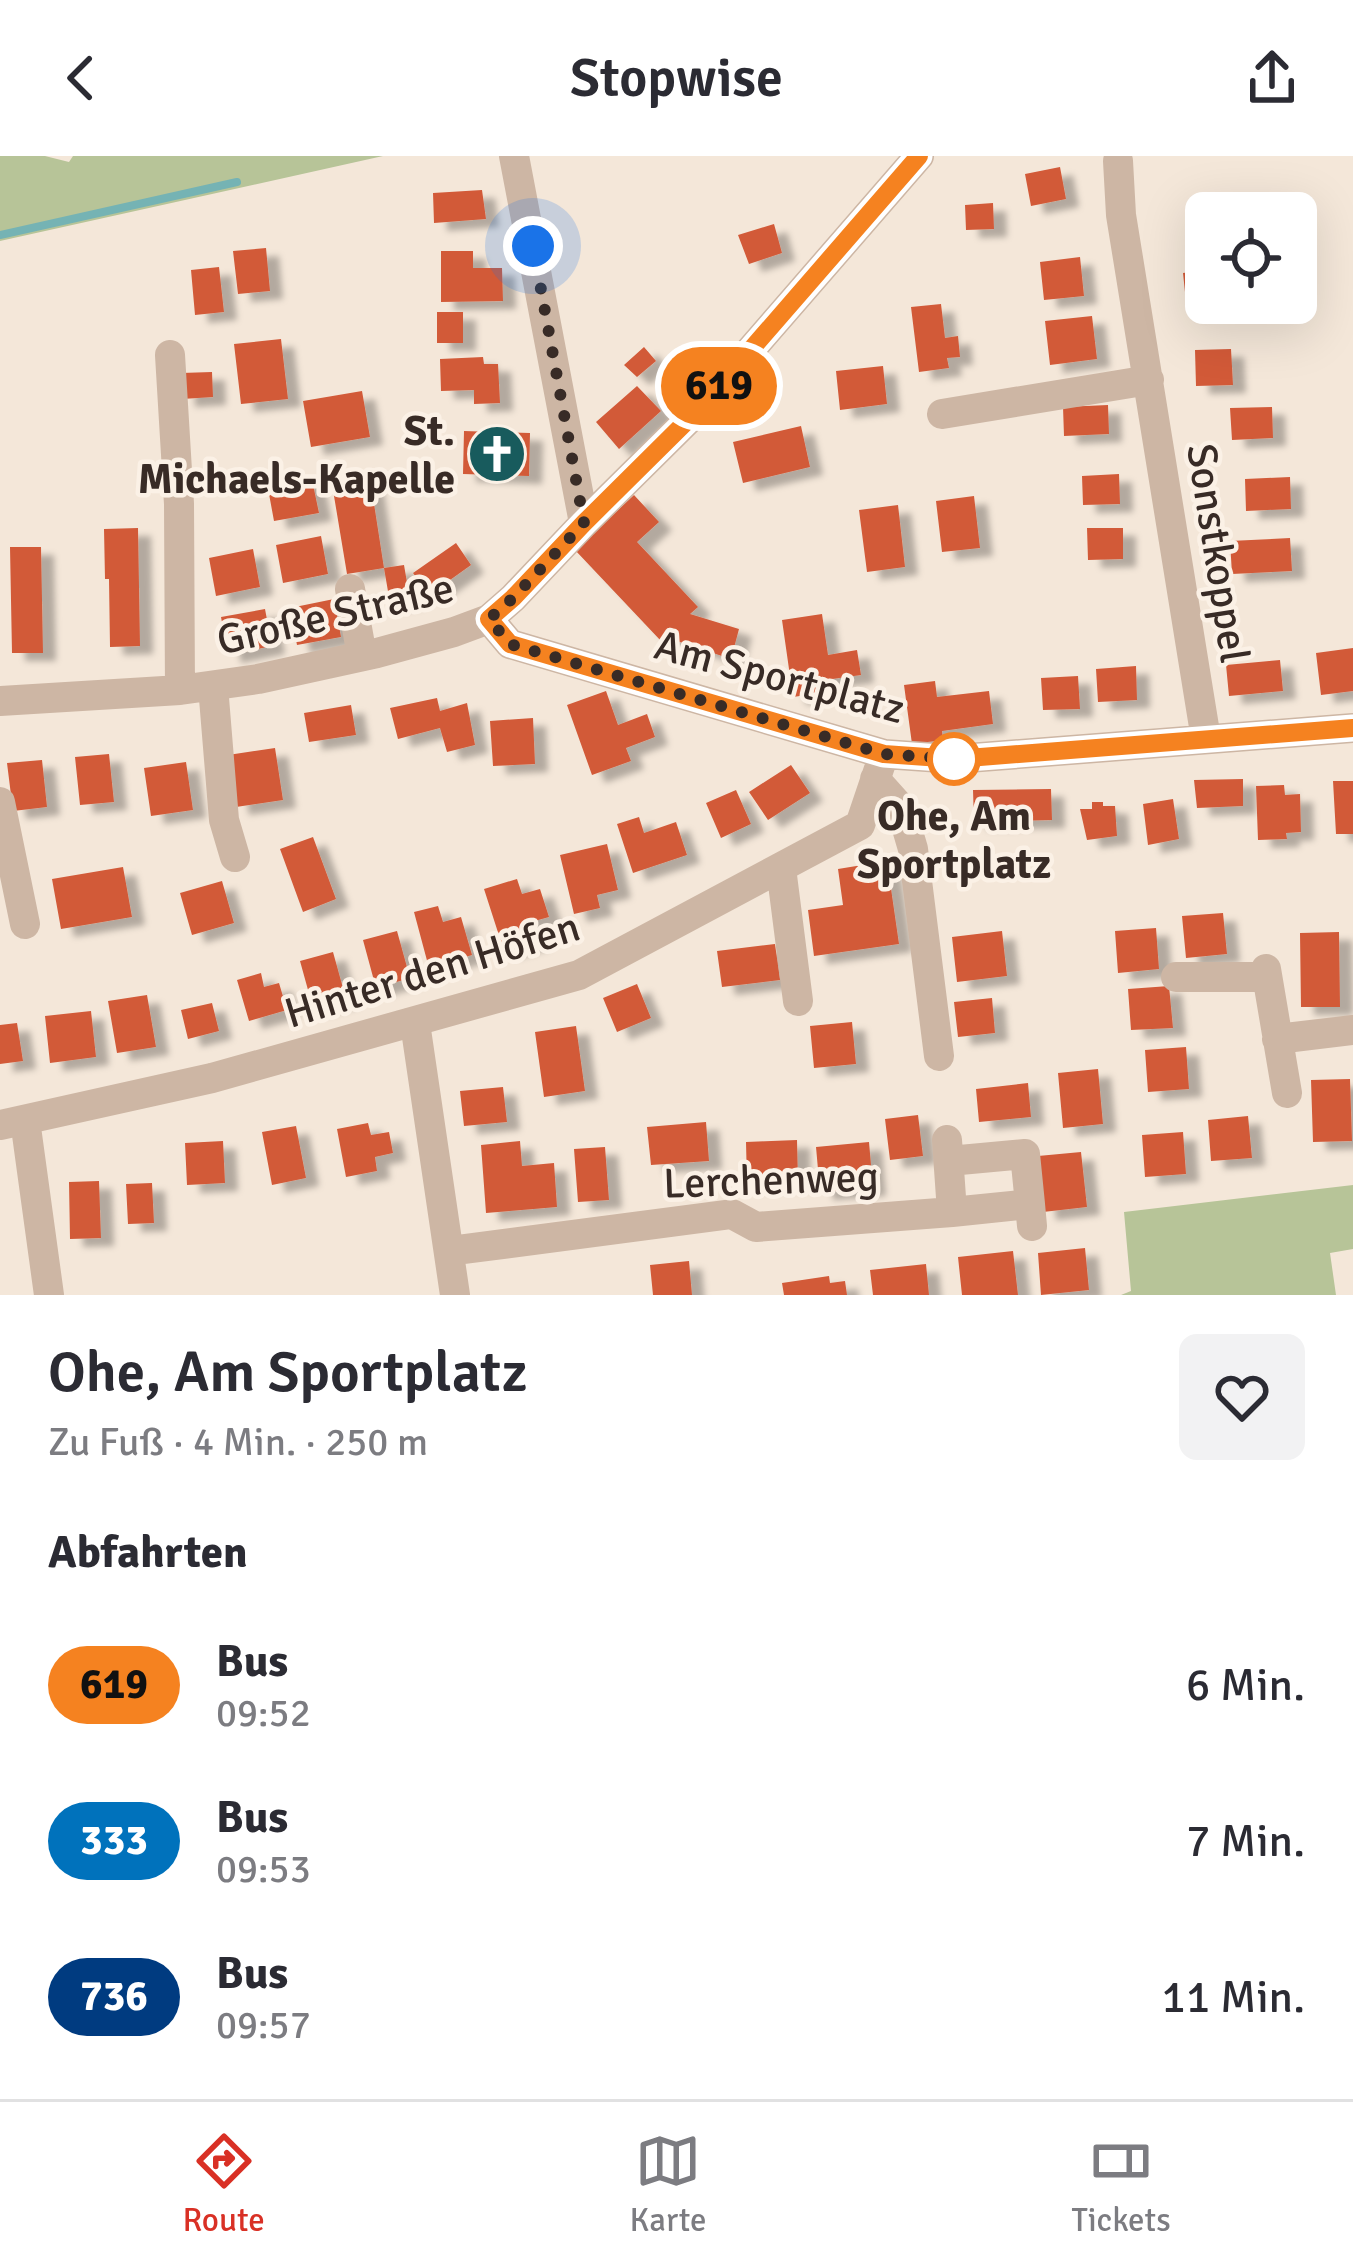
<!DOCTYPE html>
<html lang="de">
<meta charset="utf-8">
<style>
body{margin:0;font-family:Signika,sans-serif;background:#f2f2f3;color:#2b2b33;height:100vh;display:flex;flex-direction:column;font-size:45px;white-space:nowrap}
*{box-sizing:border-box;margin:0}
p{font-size:39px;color:#7c7c81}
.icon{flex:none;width:66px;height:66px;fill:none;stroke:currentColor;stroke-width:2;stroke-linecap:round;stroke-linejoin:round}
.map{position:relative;height:1139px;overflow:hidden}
.drawer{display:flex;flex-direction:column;background:#fff;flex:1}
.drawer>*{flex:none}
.badge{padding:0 24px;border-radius:39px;font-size:42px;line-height:78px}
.tools{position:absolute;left:1185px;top:36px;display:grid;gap:24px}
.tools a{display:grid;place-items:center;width:132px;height:132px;border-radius:18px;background:#fff;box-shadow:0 12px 48px #0002;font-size:60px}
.you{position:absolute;width:60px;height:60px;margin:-30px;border:9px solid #fff;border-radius:50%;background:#1a73e8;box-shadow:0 0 0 18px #1a73e833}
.map>.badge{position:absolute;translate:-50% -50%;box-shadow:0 0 0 6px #fff}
h2{padding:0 48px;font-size:45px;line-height:108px}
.round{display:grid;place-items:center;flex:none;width:126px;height:126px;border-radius:18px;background:#f2f2f3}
.overview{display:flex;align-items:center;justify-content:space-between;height:204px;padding:0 48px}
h1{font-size:57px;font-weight:600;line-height:90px}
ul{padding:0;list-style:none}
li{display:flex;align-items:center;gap:36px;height:156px;padding:0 48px}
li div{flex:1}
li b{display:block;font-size:45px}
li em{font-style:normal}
li .badge{min-width:132px;font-weight:700;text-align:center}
header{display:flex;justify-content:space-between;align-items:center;height:156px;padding:0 48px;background:#fff;font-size:54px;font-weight:600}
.tab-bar{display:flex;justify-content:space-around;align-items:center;height:168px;border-top:3px solid #e1e1e2;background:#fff;font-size:33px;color:#7c7c81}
.tab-bar a{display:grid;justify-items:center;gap:6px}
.tab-bar .current{color:#d93025}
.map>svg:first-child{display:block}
</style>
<header><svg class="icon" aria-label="back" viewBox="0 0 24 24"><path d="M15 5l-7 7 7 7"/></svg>Stopwise<svg class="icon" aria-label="share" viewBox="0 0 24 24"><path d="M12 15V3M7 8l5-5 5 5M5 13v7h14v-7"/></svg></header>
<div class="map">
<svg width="1353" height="1139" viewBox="0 0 1353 1139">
<defs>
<filter id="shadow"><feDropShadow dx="13" dy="8" stdDeviation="3" flood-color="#0004"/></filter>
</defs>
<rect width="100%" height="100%" fill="#f4e7d9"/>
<path fill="#b7c498" d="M 0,0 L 45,0 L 69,6 L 73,0 L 383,0 L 0,85 Z
M 1353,1029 L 1353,1093 L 1330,1097 L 1336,1139 L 1121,1139 L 1131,1135 L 1124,1056 Z"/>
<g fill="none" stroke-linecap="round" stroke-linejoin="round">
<path stroke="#75b3b4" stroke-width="8" d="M 0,79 L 237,26"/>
</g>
<path fill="#d25a39" filter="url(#shadow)" d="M 1060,11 L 1066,43 L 1031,50 L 1025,18 Z
M 482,34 L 486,63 L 434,67 L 433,37 Z
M 1220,46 L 1223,57 L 1206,57 L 1206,83 L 1194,87 L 1185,57 Z
M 993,47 L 994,73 L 966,74 L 965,49 Z
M 774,68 L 782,97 L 749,108 L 738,79 Z
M 266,92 L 270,135 L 238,138 L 233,95 Z
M 441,95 L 473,95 L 473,112 L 502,112 L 503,145 L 441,146 Z
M 1080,101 L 1084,140 L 1044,144 L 1040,106 Z
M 219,111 L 224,156 L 195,159 L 191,114 Z
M 1206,114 L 1206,147 L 1224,147 L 1224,151 L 1187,155 L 1183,117 Z
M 941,148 L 945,182 L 958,180 L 960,201 L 947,202 L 949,212 L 919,216 L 911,151 Z
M 437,156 L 463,156 L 463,187 L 437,187 Z
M 1092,160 L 1097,203 L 1050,209 L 1045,165 Z
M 281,183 L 288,243 L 241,248 L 234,188 Z
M 644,191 L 656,205 L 637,221 L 624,209 Z
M 1231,193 L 1233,229 L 1196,230 L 1195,194 Z
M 483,201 L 484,208 L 498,208 L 500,247 L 474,248 L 474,234 L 441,235 L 440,203 Z
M 883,210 L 887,248 L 840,254 L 836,215 Z
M 212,216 L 213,241 L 182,243 L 181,217 Z
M 637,230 L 661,255 L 619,293 L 596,266 Z
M 362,235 L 370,281 L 311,291 L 303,245 Z
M 1108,249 L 1109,278 L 1064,280 L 1063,251 Z
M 1272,251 L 1273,282 L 1232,284 L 1230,252 Z
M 801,270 L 810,311 L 743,327 L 733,286 Z
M 464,275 L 530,277 L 529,320 L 463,318 Z
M 1119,318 L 1120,348 L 1083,349 L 1082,320 Z
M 311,319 L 319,357 L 274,365 L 267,327 Z
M 1290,321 L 1291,353 L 1246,355 L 1245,323 Z
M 370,322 L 384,412 L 347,418 L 332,328 Z
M 634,339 L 659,366 L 637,386 L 698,451 L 690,458 L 739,473 L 731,503 L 665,481 L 661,485 L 575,394 Z
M 974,340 L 980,392 L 942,396 L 936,345 Z
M 898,349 L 905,411 L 867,416 L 859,354 Z
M 138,372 L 140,490 L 110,491 L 109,423 L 105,423 L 104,373 Z
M 1087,372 L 1123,372 L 1123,403 L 1088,404 Z
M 321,380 L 328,418 L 283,427 L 276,389 Z
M 1290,382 L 1292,415 L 1232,418 L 1230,385 Z
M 456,387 L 471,409 L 429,439 L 413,417 Z
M 10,391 L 41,391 L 43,497 L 12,497 Z
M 253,393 L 260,431 L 216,440 L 209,402 Z
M 404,409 L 410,444 L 390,447 L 384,412 Z
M 334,443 L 341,481 L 297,489 L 290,452 Z
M 265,453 L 272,490 L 228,499 L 221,461 Z
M 822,458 L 828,499 L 857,494 L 861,519 L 832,523 L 834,535 L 793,541 L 782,464 Z
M 1353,492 L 1353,535 L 1321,539 L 1316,497 Z
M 1280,504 L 1283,535 L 1229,540 L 1226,509 Z
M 1136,510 L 1137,544 L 1098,546 L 1096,513 Z
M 1078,520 L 1080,553 L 1043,554 L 1041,522 Z
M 935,525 L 937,541 L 989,535 L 993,568 L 942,575 L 943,584 L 912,588 L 904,529 Z
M 606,535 L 618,569 L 647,558 L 655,581 L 626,592 L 631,605 L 592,619 L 567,549 Z
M 437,542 L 440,555 L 467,547 L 475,589 L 447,596 L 440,572 L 398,583 L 390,552 Z
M 351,549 L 356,579 L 309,586 L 304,557 Z
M 533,562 L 535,608 L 493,610 L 490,565 Z
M 275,592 L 283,644 L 236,651 L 228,599 Z
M 109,598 L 114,646 L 80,649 L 75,601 Z
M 42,604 L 47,651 L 13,655 L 7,607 Z
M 186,606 L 193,654 L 151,660 L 144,612 Z
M 791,609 L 810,637 L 768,664 L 749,636 Z
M 1243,623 L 1243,650 L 1197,652 L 1194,624 Z
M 1333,625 L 1353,625 L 1353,678 L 1336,678 Z
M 1284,629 L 1285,639 L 1300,638 L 1301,676 L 1286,677 L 1287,683 L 1258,684 L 1256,630 Z
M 1051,633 L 1052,664 L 974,666 L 973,634 Z
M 736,634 L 751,668 L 721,682 L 706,647 Z
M 1173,643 L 1179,683 L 1148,689 L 1143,648 Z
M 1092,646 L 1103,646 L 1103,650 L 1115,650 L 1117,680 L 1087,684 L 1080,653 L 1092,653 Z
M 639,661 L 644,677 L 676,666 L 687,699 L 633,717 L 617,668 Z
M 313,681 L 336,743 L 303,756 L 280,693 Z
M 607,688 L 618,734 L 597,739 L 600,752 L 574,758 L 560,699 Z
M 887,705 L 899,788 L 814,800 L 808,754 L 843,749 L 838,713 Z
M 123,711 L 132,761 L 61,773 L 52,723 Z
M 517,723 L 522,738 L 540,733 L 549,761 L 531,766 L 537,785 L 504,795 L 484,733 Z
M 222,725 L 234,767 L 192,779 L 180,737 Z
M 438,750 L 443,766 L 461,761 L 472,799 L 429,812 L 414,756 Z
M 1223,757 L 1227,798 L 1186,802 L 1182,760 Z
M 1156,772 L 1159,813 L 1118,817 L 1115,775 Z
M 397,775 L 410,822 L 376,832 L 363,784 Z
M 1002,775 L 1007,820 L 957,826 L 952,781 Z
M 1339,776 L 1340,851 L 1301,851 L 1300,777 Z
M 775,788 L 780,824 L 722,831 L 717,795 Z
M 333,796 L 346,843 L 313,852 L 300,805 Z
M 261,817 L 264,831 L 279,827 L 287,854 L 249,865 L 237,824 Z
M 637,828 L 651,862 L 617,876 L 603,842 Z
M 1169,830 L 1173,872 L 1131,874 L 1128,833 Z
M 147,839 L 156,891 L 117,897 L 108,845 Z
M 992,842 L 995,877 L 958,881 L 954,846 Z
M 212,847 L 219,875 L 188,883 L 181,854 Z
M 91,855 L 96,901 L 50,907 L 45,860 Z
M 852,866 L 856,908 L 814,912 L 810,870 Z
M 17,867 L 23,905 L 0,908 L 0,869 Z
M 576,870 L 585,935 L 544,941 L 535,876 Z
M 1186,891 L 1189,933 L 1148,936 L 1145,894 Z
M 1098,913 L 1103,968 L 1063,972 L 1058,917 Z
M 1350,923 L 1352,985 L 1313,986 L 1311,924 Z
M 1028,927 L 1031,961 L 979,966 L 976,933 Z
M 503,931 L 507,966 L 464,970 L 460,935 Z
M 918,959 L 923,1000 L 890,1004 L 885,963 Z
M 1248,960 L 1252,1002 L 1211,1005 L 1208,964 Z
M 706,966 L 709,1005 L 651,1009 L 647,971 Z
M 368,967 L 371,979 L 389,976 L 393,997 L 375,1001 L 377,1015 L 346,1021 L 337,973 Z
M 296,970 L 306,1022 L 272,1029 L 262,976 Z
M 1183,976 L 1186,1018 L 1145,1021 L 1142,979 Z
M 797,984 L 798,1026 L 747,1028 L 746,986 Z
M 223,985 L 225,1027 L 187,1029 L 185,987 Z
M 520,985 L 522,1010 L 554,1007 L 557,1051 L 486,1057 L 481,989 Z
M 869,986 L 873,1032 L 820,1036 L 816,991 Z
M 605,991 L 609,1044 L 578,1046 L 574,993 Z
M 1081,996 L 1087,1051 L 1043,1056 L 1038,1000 Z
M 99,1025 L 101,1082 L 70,1083 L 69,1026 Z
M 152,1027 L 154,1067 L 128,1068 L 126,1028 Z
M 1085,1092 L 1089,1134 L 1041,1139 L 1038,1097 Z
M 1013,1095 L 1018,1139 L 962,1139 L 958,1101 Z
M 689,1105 L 692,1139 L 653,1139 L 650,1109 Z
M 926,1108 L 929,1139 L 873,1139 L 870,1114 Z
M 829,1120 L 830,1127 L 845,1125 L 847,1139 L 784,1139 L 782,1127 Z"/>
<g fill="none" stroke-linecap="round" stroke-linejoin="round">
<path stroke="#cdb6a4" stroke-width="30" d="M 514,0 L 584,367
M 1118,5 L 1121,59 L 1206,583
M 170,199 L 179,348 L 180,534
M 942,258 L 1149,224
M 350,433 L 362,500
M 489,463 L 510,488 L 884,598 L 955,603 L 1353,572
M 213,530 L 224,664 L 235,701
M 0,545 L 180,534 L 258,523 L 377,497 L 454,476 L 489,463 L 513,442 L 584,367 L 702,250 L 919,0
M 875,623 L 901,652 L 913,693 L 939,900
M 0,646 L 25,768
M 781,712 L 798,845
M 1266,813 L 1287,937
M 1176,821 L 1267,821
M 415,867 L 455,1139
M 1277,883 L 1353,874
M 25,964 L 49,1139
M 0,969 L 212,922 L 579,819 L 860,669 L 884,598
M 949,1005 L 1025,998 L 1030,1048
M 952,1056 L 1030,1048 L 1032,1070
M 449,1095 L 732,1058 L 756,1071 L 952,1056 L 947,984"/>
</g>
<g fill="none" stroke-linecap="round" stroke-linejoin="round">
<defs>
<path id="line" d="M 919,0 L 702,250 L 584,367 L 513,442 L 489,463 L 510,488 L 884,598 L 955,603 L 1353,572"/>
</defs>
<use href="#line" stroke="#fff" stroke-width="27"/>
<use href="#line" stroke="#f58220" stroke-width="18"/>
<path stroke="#382b26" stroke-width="12" stroke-dasharray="0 21.6" d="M 533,90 L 584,367 L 513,442 L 489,463 L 510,488 L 884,598 L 954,603"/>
</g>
<defs>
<symbol id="church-disc" viewBox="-11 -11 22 22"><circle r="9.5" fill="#185b5d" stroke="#fbf1e6"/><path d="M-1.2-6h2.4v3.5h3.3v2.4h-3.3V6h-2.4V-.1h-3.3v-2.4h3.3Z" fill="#fff"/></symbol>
</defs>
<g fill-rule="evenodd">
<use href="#church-disc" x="464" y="265" width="66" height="66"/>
</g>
<circle fill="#fff" stroke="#f58220" stroke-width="6" cx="954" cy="603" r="24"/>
<g text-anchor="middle" stroke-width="9" stroke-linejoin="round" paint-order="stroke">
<g font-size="42" font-weight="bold" fill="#382b26" stroke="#fbf1e6" text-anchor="end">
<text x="455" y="289">St.<tspan x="455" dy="48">Michaels-Kapelle</tspan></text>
</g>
<g font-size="42" fill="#382b26" stroke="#fbf1e6">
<text transform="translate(1219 397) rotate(81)" y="15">Sonstkoppel</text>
<text transform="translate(335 457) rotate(-13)" y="15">Große Straße</text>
<text transform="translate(780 520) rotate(15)" y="15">Am Sportplatz</text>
<text transform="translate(432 813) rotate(-17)" y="15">Hinter den Höfen</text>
<text transform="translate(771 1023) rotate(-2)" y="15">Lerchenweg</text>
</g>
<g font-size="42" font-weight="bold" fill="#382b26" stroke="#fbf1e6">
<text x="954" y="674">Ohe, Am<tspan x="954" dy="48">Sportplatz</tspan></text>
</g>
</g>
</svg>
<div class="tools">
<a><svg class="icon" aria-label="locate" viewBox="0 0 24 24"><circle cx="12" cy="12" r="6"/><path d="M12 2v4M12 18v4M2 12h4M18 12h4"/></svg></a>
</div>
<div class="you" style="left:533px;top:90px"></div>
<b class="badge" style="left:719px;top:230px;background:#f58220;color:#111">619</b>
</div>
<section class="drawer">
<div class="overview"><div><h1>Ohe, Am Sportplatz</h1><p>Zu Fuß · 4 Min. · 250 m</p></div><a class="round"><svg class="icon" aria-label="heart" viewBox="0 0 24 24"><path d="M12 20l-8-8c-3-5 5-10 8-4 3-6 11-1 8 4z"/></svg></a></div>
<h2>Abfahrten</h2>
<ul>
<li><span class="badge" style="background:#f58220;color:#111">619</span><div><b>Bus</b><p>09:52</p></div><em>6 Min.</em></li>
<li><span class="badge" style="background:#0072bc;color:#fff">333</span><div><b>Bus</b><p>09:53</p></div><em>7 Min.</em></li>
<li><span class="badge" style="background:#003b80;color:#fff">736</span><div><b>Bus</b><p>09:57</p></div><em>11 Min.</em></li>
</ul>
</section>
<nav class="tab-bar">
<a class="current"><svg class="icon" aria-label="directions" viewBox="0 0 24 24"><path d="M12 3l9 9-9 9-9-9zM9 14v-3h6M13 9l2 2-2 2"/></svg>Route</a>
<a><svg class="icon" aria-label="map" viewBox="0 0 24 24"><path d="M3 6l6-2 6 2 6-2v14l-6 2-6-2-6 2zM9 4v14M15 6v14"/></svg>Karte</a>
<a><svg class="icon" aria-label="tickets" viewBox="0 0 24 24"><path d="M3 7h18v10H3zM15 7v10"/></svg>Tickets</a>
</nav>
